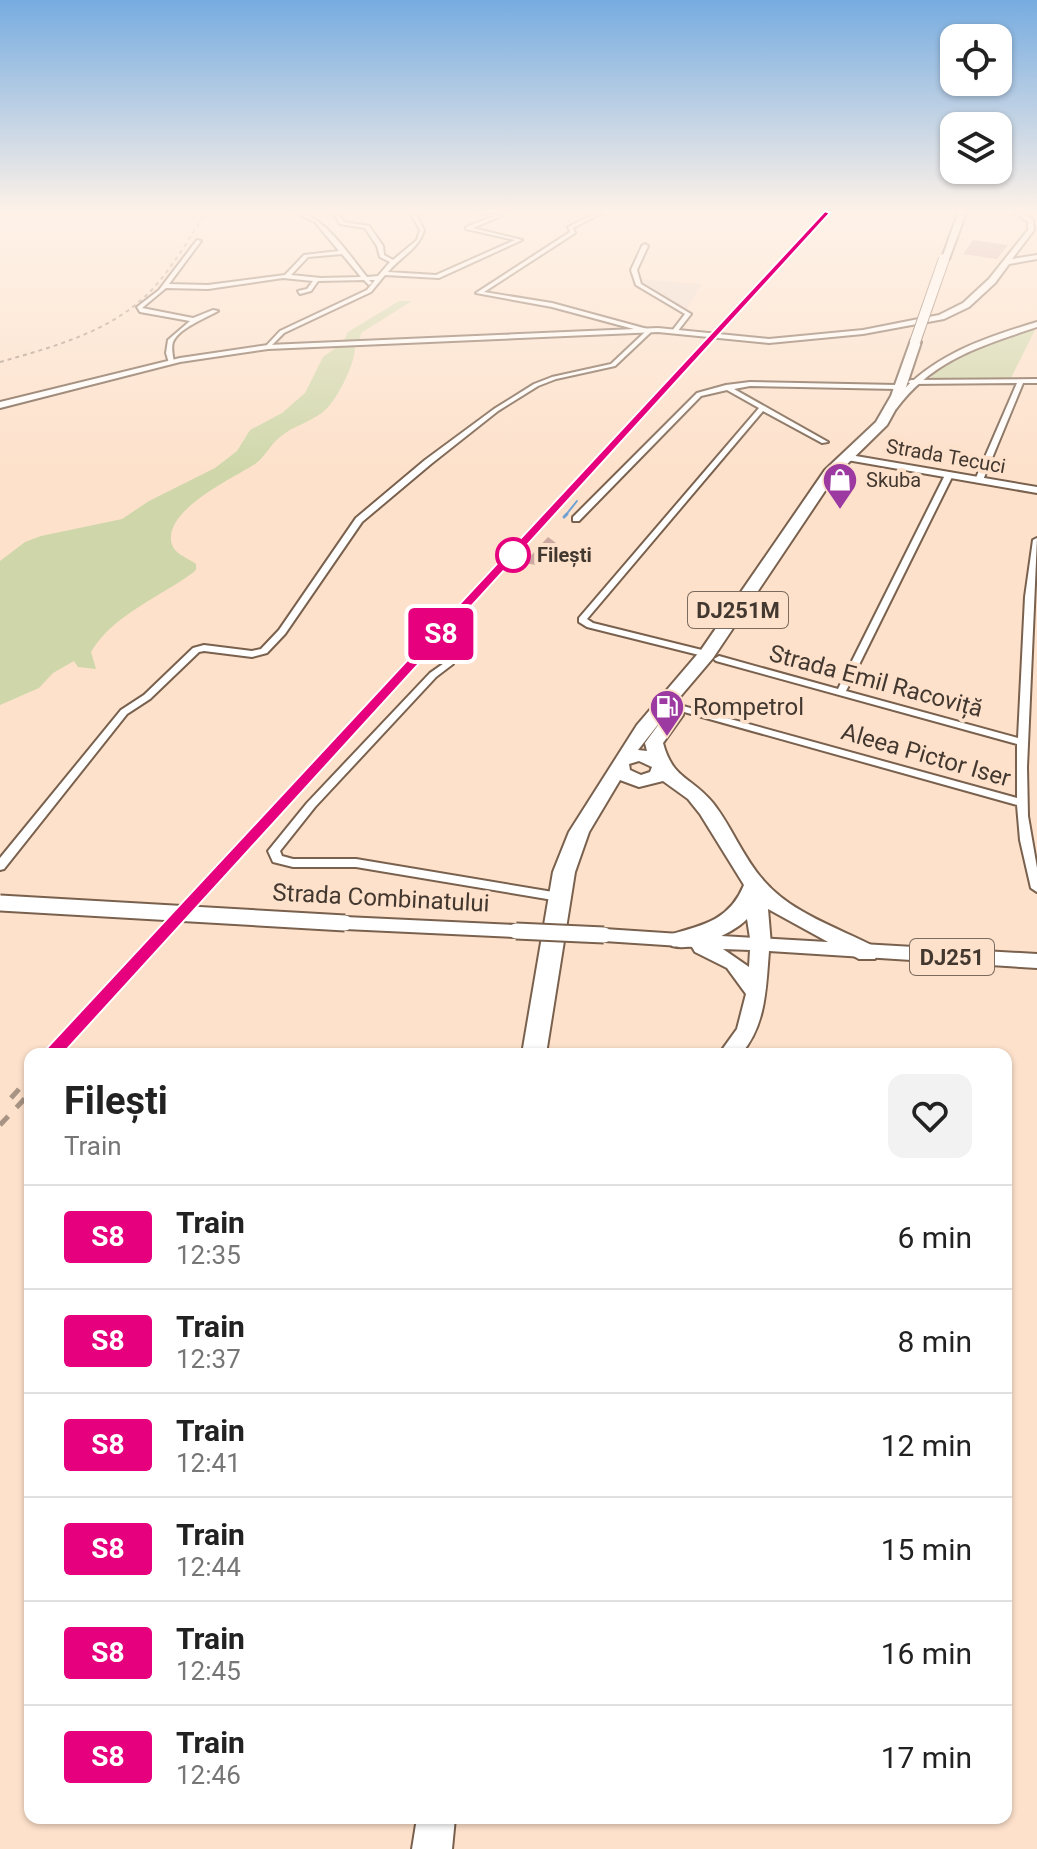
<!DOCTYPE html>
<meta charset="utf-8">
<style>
body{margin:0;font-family:Roboto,sans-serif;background:#f2f2f2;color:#222;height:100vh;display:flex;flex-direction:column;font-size:30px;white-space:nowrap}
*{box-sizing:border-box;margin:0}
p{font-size:26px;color:#767676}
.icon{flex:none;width:44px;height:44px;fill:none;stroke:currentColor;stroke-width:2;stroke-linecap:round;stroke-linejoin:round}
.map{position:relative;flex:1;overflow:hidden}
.sheet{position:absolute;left:24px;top:1048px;width:988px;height:776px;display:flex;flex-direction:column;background:#fff;border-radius:16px;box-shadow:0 2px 6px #0004}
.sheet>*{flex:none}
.badge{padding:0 16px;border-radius:6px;font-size:28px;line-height:52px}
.controls{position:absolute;left:940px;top:24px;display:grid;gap:16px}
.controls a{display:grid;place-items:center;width:72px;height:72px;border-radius:16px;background:#fff;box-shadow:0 2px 6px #0004;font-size:40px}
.map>.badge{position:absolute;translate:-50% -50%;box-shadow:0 0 0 4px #fff}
.round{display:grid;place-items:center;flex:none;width:84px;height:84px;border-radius:16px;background:#f2f2f2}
.headline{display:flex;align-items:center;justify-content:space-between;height:136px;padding:0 40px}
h1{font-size:38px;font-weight:700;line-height:60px}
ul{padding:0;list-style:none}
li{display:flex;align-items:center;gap:24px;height:104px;padding:0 40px;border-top:2px solid #e0e0e0}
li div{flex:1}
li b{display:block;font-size:30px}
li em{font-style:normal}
li .badge{min-width:88px;font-weight:700;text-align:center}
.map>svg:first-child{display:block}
</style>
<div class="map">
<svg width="1037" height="1849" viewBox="0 0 1037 1849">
<rect width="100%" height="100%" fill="#fde1cb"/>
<path fill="#eed8cb" d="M 639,279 L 702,284 L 687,308 L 676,307 L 642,285 Z"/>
<path fill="#cfd7aa" d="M 399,301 L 412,301 L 361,333 L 360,339 L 354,342 C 360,356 336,403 323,412 C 310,422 293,426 280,437 C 270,445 265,457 255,464 C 233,478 168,508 171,540 C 172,554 187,557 196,564 C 196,570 197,570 191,574 C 158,598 113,615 91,652 L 96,669 L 78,667 L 74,661 L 53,673 L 39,688 L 0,705 L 0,561 L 25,542 L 41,536 L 122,519 L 149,501 L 215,468 L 237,451 L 250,430 L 282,413 L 305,393 L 323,357 L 337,347 L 337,342 L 345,339 L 348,332 Z
M 1037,326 L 1010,380 L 930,380 C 937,358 1014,335 1037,326 Z"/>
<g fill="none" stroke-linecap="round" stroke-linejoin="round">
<path stroke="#6ea0d4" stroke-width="2" d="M 565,516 L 577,501"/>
<path stroke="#6ea0d4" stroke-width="3" d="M 564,517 L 567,514"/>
</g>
<path fill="#cca9a2" d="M 973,240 L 1008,245 L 997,259 L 963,254 Z
M 548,537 L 556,543 L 536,565 L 524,563 Z"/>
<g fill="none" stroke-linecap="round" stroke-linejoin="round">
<defs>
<path id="street" d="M 296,213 C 323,213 350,257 367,277 L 378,276 L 390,262 L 380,257 L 377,246 L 365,228 L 340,224 L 333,213 L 337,213 L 344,222 L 369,226 L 383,246 L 384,255 L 393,260 L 417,240 L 420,230 L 411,213 L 415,213 L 424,230 C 419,249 400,257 388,272 L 436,275 L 515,240 L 466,229 L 466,227 L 494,216 L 480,213 L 501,216 L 473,228 L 522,240 L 439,278 L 385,275 L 371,292 L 284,333 L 268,349 L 265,347 L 280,331 L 367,290 L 375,280 L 369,280 L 372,283 L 369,285 L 364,280 L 318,281 L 311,291 L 300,294 L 298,291 L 307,289 L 313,281 L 283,278 L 208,289 L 166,288 L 142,308 L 193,318 L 213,310 L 218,311 C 206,318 179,328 173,342 C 171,348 173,356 174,362 L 169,363 L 166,353 L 168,340 L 190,321 L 140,312 L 137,307 L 159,290 L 197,240 L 201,241 L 169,284 L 208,285 L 285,275 L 304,255 L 339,251 L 315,222 ZM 342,254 L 361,277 L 321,278 L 291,275 L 308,257 Z
M 596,213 L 601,213 L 573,228 L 575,233 L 484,292 L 552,303 L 651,330 L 651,332 L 615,366 L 556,379 L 538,386 L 498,411 L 431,464 L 362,522 L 285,634 L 267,653 L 252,657 L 204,651 L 199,652 L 150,699 L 127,714 L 4,869 L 0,870 L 0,858 L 121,710 L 144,695 L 193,648 L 204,645 L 252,651 L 261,649 L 279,630 L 356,518 L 425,460 L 494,409 L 534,384 L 552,377 L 611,364 L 645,332 L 552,307 L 476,293 L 570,232 L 568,227 Z
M 645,244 L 648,246 L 637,270 L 641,284 L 691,314 L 677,332 L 672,331 L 685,314 L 636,285 L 631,270 L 642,246 Z
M 1037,379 L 1037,383 L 1023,383 L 983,480 L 979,482 L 975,480 L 1017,383 L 911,384 L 908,382 L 911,380 Z
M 750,382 L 897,385 L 900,387 L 897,389 L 750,386 L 734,389 L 828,442 L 822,443 L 763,411 L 587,619 L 593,623 L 710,652 L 710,656 L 707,657 L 587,627 L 579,622 L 579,618 L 759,408 L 727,390 L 701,396 L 579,521 L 573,521 L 573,517 L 697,393 L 726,385 Z
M 946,473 L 953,475 L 846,691 L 1018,738 L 1025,597 L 1033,540 L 1037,538 L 1027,767 L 1028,816 L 1037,868 L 1037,892 L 1031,888 L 1020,840 L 1017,805 L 677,710 L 675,708 L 677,706 L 683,706 L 1017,798 L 1017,744 L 716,661 L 714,659 L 719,656 L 838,689 Z
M 450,659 L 453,660 L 453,664 L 436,677 L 315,807 L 280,851 L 282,856 L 293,859 L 356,859 L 559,893 L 563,894 L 565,897 L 563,900 L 559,901 L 356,867 L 293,867 L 273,862 L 268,851 L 307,803 L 430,673 Z"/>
<path id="secondary" d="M 1015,213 L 1022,213 L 1033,220 L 1034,230 L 1012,259 L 1037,255 L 1037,259 L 1009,264 L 995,283 L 969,307 L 944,319 L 863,334 L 769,343 L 658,332 L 268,349 L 180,362 L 0,408 L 0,402 L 180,358 L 268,345 L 658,328 L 769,339 L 863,330 L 939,315 L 963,303 L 989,279 L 1028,230 L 1028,222 Z
M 1037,322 L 1037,327 C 981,346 933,359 896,409 L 889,407 C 925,358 980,339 1037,322 Z
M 850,455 L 1037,487 L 1037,493 L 847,460 L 845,458 Z
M 345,917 L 516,925 L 524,931 L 516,937 L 345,929 L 337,923 Z
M 604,929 L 680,934 L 688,940 L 680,946 L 604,941 L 596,935 Z"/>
<path id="primary" d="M 687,934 L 1037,954 L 1037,968 L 769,951 C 766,988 766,1025 741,1054 L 719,1054 L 737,1029 L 746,994 L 727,968 L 695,952 L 692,947 L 681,945 L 678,940 L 681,935 ZM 723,949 L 750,950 L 749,967 Z"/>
<path id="highway" d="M 958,213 L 966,213 L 949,259 L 941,261 Z
M 911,340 L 921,342 L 903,396 L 887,425 L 835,476 L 713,658 L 668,711 L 680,711 L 683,715 L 663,743 C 673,780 691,776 713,803 C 732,827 743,858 764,881 C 793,914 837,927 875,947 L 878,953 L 875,959 L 859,959 L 768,909 L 771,945 L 768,951 L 752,951 L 747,919 C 732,934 693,952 672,946 L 669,940 L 672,934 C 705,925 730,919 744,885 L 700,814 L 688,799 L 663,781 L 639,787 L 620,780 L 589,832 L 575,872 L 546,1054 L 522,1054 L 553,872 L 569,832 L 637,725 L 701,650 L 825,470 L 876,422 L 891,396 ZM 667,713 L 645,743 L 647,751 L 638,750 ZM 639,761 L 652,767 L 650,772 L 641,775 L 630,770 L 629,764 Z
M 417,1818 L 455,1818 L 452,1849 L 412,1849 Z"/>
</defs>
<use href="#street" stroke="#79614e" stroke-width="4"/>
<use href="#secondary" stroke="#79614e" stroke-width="4"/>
<use href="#primary" stroke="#79614e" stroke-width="4"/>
<use href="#highway" stroke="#79614e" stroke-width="4"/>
<use href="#street" fill="#fff" fill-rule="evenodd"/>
<use href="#secondary" fill="#fff" fill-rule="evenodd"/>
<use href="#primary" fill="#fff" fill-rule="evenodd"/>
<use href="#highway" fill="#fff" fill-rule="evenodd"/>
<path stroke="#a89484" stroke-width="2" stroke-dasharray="4 4" stroke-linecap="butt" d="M 0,362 C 56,346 118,330 157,284 C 176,262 190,236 206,213
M 549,516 L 828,213"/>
<path stroke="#a89484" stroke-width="3" stroke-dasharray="7 7" stroke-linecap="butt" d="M 347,735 L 551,514"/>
<path stroke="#a89484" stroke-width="4" stroke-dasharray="9 9" stroke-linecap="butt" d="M 86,1017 L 349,733"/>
<path stroke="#a89484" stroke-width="5" stroke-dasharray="12 12" stroke-linecap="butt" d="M 52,1054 L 88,1015
M 11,1098 L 30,1077
M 0,1125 L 30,1093"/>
<defs>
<path id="secondary-bridge" d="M 0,903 L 345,923
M 516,931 L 604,935"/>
<path id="highway-bridge" d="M 915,342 L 944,259"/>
</defs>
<use href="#secondary-bridge" stroke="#79614e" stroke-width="19" stroke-linecap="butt"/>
<use href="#highway-bridge" stroke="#79614e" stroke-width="12" stroke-linecap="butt"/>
<use href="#secondary-bridge" stroke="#fff" stroke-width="15"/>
<use href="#highway-bridge" stroke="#fff" stroke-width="10"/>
</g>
<linearGradient id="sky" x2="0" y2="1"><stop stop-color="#77ace0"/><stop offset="0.45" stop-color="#fef2e8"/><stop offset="1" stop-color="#fef2e8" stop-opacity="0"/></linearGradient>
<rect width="1037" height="471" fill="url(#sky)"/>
<path fill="#e6007e" stroke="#fff" stroke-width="2" d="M 825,211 L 830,213 L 58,1059 L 46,1059 L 43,1054 L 46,1049 Z"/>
<defs>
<symbol id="shop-pin" viewBox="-11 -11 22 30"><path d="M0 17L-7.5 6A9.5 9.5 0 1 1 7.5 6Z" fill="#9c3aa1" stroke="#fde1cb"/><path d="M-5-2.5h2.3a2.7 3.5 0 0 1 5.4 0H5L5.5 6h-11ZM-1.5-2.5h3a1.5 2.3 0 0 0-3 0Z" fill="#fff"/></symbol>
<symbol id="fuel-pin" viewBox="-11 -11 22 30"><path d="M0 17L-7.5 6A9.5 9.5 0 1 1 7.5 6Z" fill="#9c3aa1" stroke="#fde1cb"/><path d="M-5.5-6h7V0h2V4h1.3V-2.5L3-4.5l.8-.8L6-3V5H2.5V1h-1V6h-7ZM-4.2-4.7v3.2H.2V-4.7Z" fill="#fff"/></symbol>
</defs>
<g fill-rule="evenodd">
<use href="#shop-pin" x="820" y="460" width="40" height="54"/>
<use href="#fuel-pin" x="647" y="687" width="40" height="54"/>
</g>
<circle fill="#fff" stroke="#e6007e" stroke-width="4" cx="513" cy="555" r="16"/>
<g text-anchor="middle" stroke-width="8" stroke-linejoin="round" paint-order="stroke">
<g font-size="20" fill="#433830" stroke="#fde1cb">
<text transform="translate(946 456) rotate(10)" y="7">Strada Tecuci</text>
</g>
<g font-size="20" fill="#433830" stroke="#fde1cb" text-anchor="start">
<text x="866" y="487">Skuba</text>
</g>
<g font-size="20" font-weight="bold" fill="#433830" stroke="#fde1cb" text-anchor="start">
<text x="537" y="562">Filești</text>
</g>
<g fill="#fde1cb" stroke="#7b6b5e" stroke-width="2">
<rect x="688" y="592" width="100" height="36" rx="6"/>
<rect x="910" y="939" width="84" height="36" rx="6"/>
</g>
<g font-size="22" font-weight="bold" fill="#433830">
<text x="738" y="618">DJ251M</text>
<text x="952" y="965">DJ251</text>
</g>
<g font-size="24" fill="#433830" stroke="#fde1cb">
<text transform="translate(876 681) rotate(15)" y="8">Strada Emil Racoviță</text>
<text transform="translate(926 755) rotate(16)" y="8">Aleea Pictor Iser</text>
<text transform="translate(381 898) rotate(3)" y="8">Strada Combinatului</text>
</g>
<g font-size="24" fill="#433830" stroke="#fde1cb" text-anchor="start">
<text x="693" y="715">Rompetrol</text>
</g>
</g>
</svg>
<div class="controls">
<a><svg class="icon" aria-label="locate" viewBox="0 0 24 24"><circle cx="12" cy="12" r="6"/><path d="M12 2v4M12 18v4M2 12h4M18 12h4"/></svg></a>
<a><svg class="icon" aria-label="layers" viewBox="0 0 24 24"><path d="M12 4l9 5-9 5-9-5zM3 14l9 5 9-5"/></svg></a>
</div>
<b class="badge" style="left:441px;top:634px;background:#e6007e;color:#fff">S8</b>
<section class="sheet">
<div class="headline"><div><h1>Filești</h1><p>Train</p></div><a class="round"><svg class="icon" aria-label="heart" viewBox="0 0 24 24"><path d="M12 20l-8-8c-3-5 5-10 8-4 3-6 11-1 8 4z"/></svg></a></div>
<ul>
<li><span class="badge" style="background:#e6007e;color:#fff">S8</span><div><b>Train</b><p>12:35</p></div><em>6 min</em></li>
<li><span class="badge" style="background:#e6007e;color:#fff">S8</span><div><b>Train</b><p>12:37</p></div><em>8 min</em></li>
<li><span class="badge" style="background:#e6007e;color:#fff">S8</span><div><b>Train</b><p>12:41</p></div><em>12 min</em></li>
<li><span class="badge" style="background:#e6007e;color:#fff">S8</span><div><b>Train</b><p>12:44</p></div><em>15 min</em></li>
<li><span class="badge" style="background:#e6007e;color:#fff">S8</span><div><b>Train</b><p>12:45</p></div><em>16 min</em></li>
<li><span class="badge" style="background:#e6007e;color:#fff">S8</span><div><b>Train</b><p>12:46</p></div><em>17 min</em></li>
</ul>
</section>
</div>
